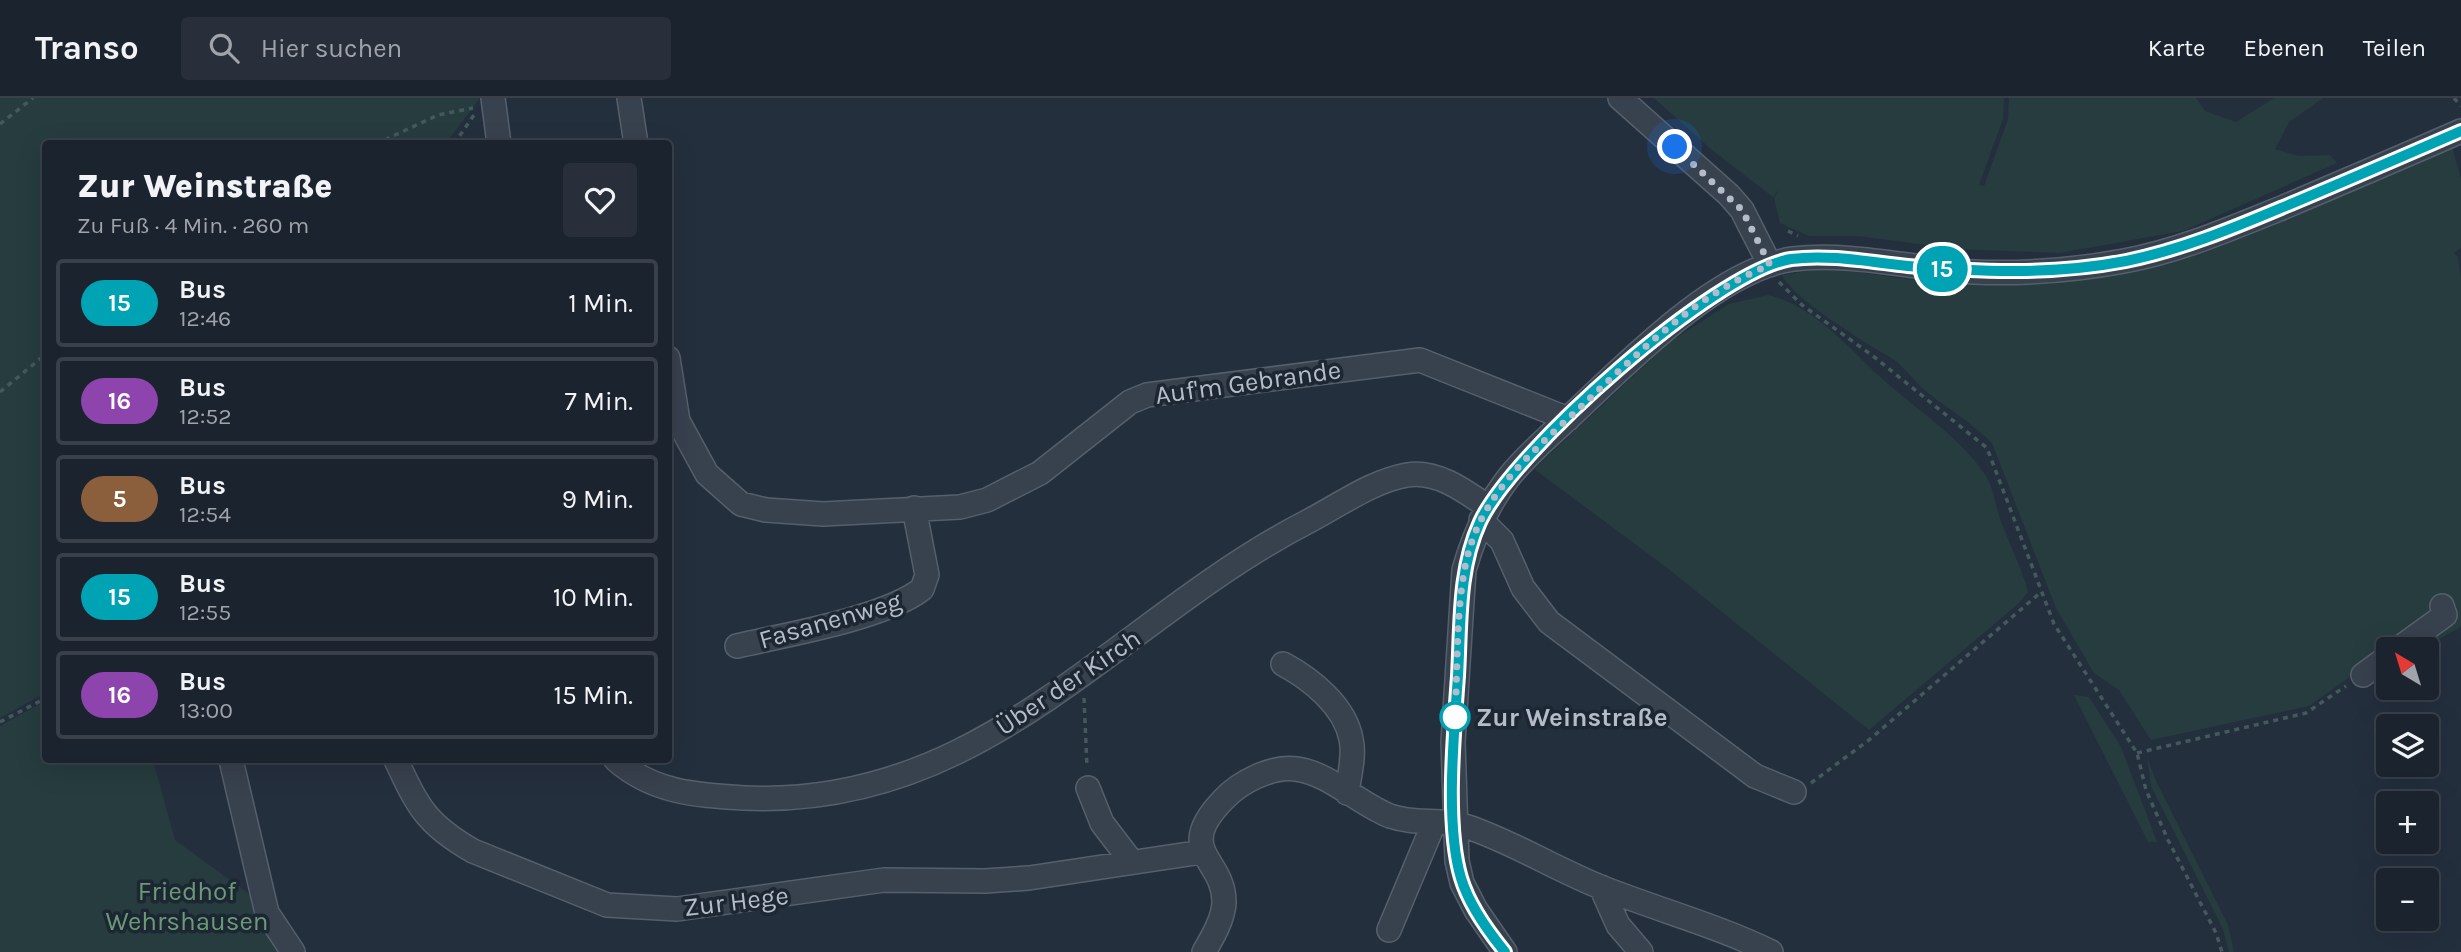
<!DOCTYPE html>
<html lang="de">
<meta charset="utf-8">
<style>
body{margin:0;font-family:Karla,sans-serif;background:#282f3a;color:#f1f3f6;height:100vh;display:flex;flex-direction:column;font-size:26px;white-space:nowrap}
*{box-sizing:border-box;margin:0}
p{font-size:23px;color:#a0a4aa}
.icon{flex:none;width:38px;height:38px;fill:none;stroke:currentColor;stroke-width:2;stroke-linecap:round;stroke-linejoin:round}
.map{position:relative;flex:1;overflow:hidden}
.drawer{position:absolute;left:42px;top:42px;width:630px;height:623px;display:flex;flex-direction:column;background:#1b232e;border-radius:7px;box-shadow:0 7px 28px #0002,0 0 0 2px #39404a}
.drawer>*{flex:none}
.badge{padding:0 14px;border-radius:23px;font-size:24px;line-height:46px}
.needle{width:46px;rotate:322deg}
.buttons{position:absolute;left:2376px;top:539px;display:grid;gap:14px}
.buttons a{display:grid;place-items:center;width:63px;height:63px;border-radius:7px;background:#1b232e;box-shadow:0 7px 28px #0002,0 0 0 2px #39404a;font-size:35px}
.you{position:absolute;width:35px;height:35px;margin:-18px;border:5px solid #fff;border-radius:50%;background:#1a73e8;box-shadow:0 0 0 10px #1a73e833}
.map>.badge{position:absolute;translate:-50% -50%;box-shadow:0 0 0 4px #fff}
.round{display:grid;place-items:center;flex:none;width:74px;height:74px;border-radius:7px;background:#282f3a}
.overview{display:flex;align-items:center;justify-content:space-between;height:119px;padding:0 35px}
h1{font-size:33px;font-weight:800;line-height:52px}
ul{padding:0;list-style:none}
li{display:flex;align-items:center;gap:21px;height:88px;margin:0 14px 10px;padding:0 21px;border:4px solid #39404a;border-radius:7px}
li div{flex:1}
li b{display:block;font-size:26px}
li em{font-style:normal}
li .badge{min-width:77px;font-weight:700;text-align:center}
header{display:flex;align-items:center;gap:42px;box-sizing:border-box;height:98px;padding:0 35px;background:#1b232e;border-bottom:2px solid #39404a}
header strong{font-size:33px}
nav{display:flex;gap:38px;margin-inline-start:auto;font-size:24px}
.search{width:490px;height:63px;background:#282f3a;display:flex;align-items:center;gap:18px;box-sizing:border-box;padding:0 24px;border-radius:7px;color:#a0a4aa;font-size:26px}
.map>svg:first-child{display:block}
</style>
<header>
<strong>Transo</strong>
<div class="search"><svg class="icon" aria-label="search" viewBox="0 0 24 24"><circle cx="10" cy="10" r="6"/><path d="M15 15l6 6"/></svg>Hier suchen</div>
<nav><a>Karte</a><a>Ebenen</a><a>Teilen</a></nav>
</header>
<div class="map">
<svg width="2461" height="854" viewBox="0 0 2461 854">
<rect width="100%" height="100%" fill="#242f3e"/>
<path fill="#263c3f" d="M 0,0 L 480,0 L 446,45 L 46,46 L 45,595 L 0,620 Z
M 1654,0 L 2004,0 L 2003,21 L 1979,87 L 1984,88 L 2008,21 L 2009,0 L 2196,0 L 2205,13 L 2236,24 L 2274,0 L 2323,0 L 2289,24 L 2275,51 L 2299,58 L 2330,57 L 2337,65 L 2183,133 L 2060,155 L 1957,151 L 1858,138 L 1809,138 L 1780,125 L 1774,100 L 1779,91 L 1773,99 L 1712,52 Z
M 2452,49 L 2461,81 L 2461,150 L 2454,155 L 2458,159 L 2461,181 L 2461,529 L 2422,551 L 2389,551 L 2309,608 L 2151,642 L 2119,592 L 2094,575 L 2056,510 L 1992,345 C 1972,325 1950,312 1928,295 C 1914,284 1903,266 1888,258 C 1864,244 1792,200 1782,177 L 1827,170 L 1936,185 L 2030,187 L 2140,169 L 2256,130 L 2388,79 Z
M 1768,197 C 1816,208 1852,255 1888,286 C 1919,313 1963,342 1986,378 C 1993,389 1995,406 1999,418 C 2008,444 2021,467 2028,494 L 2018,506 L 1869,632 L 1666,469 L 1534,371 L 1671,243 L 1729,206 Z
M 2074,597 L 2089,599 L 2121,649 L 2157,744 L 2148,744 Z
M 45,603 L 46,662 L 153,662 L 175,742 L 256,801 L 284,854 L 0,854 L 0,628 Z
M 2147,659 L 2156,683 L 2228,827 L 2234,854 L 2229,854 L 2223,831 L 2151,688 Z"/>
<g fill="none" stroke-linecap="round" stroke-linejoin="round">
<defs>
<path id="minor" d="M 493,0 L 499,46
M 629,0 L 636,46
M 1620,0 L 1729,97 L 1742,112 L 1770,167
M 668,260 L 678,323 L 707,376 L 741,406 L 766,412 L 823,416 L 960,409 L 987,402 L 1040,375 L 1130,304 L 1147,297 L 1420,262 L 1568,321
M 1481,422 L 1502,443 L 1523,490 L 1549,524 L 1755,678 L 1794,694
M 737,548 C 785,537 885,520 922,491 L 927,477 L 914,410
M 2398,551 L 2445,517 L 2442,508
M 1283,566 C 1311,581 1345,608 1351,641 C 1355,658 1349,678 1347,695
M 2363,577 L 2389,558
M 231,662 L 267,815 L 293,854
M 396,662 C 418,709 426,726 473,753 L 607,807 L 677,811 L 884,782 L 985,783 L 1029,780 L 1202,754
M 616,662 C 654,695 696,697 744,700 C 985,711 1115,523 1307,424 C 1338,408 1372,383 1407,377 C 1437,372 1465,393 1488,409
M 1088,690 L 1102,725 L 1131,763
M 1601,789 L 1618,827 L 1641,854
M 1389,832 L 1434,725
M 1204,854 C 1212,840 1223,822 1224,805 C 1225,760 1172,754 1224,701 C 1240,684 1271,668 1296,671 C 1329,675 1359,706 1390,718 C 1416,727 1443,720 1468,729 C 1515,745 1557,772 1603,790 C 1659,812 1718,828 1771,854
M 1505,854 L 1476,812 L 1462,785 L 1457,763 L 1453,644 L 1464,472 C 1474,437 1487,407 1509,379 C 1529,354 1554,334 1576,313 C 1629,263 1719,171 1793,161 C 1852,154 1914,171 1973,174 C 2022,176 2076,172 2124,163 C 2179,153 2232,130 2284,109 C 2343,84 2402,59 2461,33"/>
</defs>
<use href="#minor" stroke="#565f6c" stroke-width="26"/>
<path stroke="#44595c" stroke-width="3.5" stroke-dasharray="5 5" stroke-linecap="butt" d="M 2454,0 L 2461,8
M 0,26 L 33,0
M 376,46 L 438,17 L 473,10
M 454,46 L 474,17
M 1788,133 L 1798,138
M 1779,184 L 1802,207 L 1873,258 L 1987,350 L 2054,526 L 2137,655 L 2146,692 L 2168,742 L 2216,835 L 2222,854
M 0,294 L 46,256
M 1084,600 L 1087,669
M 0,624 L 46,600
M 2137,655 L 2306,615 L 2346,588
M 1811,685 L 1869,642 L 2040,495"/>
<use href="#minor" stroke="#38414e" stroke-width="23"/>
</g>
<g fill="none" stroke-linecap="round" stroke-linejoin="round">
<defs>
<path id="line" d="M 1505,854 C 1487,832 1469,807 1461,780 C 1445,727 1454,634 1458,578 C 1461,526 1458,472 1480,424 C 1512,354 1715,173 1791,161 C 1829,156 1870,164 1908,168 C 1980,174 2054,177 2126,163 C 2180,152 2231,131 2281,110 C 2341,85 2401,59 2461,33"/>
</defs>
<use href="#line" stroke="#fff" stroke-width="16"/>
<use href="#line" stroke="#00a3b4" stroke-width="10"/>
<path stroke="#b4bcc9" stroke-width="7" stroke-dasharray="0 12.6" d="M 1455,619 C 1458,570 1455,494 1471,446 C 1491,385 1543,345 1587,303 C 1642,251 1699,195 1770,167 L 1742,112 L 1675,49"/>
</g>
<circle fill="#fff" stroke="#00a3b4" stroke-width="3.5" cx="1455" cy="619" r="14"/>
<g text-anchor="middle" stroke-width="7" stroke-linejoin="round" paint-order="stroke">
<g font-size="26" fill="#b4bcc9" stroke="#1d2633">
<text transform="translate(1248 284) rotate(-8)" y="9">Auf'm Gebrande</text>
<text transform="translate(830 522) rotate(-16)" y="9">Fasanenweg</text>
<text transform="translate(1068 584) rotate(-34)" y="9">Über der Kirch</text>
<text transform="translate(736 803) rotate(-7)" y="9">Zur Hege</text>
</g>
<g font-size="26" font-weight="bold" fill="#b4bcc9" stroke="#1d2633" text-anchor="start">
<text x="1476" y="628">Zur Weinstraße</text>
</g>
<g font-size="26" fill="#6b9a76" stroke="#1d2633">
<text x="187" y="802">Friedhof<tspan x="187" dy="30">Wehrshausen</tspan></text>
</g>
</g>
</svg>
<div class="buttons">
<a><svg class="needle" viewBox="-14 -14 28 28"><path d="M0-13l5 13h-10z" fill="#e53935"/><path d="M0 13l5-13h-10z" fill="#a0a4aa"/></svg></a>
<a><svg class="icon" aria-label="layers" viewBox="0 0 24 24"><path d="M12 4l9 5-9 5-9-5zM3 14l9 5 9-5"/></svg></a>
<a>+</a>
<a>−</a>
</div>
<div class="you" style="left:1675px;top:49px"></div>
<b class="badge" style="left:1942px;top:171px;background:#00a3b4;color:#fff">15</b>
<section class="drawer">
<div class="overview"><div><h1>Zur Weinstraße</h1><p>Zu Fuß · 4 Min. · 260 m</p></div><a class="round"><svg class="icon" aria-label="heart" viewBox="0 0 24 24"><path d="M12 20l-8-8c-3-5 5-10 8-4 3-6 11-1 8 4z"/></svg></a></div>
<ul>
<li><span class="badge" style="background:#00a3b4;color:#fff">15</span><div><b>Bus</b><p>12:46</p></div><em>1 Min.</em></li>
<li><span class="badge" style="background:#8e44ad;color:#fff">16</span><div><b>Bus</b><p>12:52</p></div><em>7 Min.</em></li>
<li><span class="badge" style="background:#8b5e3c;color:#fff">5</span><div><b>Bus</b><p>12:54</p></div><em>9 Min.</em></li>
<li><span class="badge" style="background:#00a3b4;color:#fff">15</span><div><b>Bus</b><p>12:55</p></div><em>10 Min.</em></li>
<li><span class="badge" style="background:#8e44ad;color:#fff">16</span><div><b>Bus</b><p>13:00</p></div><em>15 Min.</em></li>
</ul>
</section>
</div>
